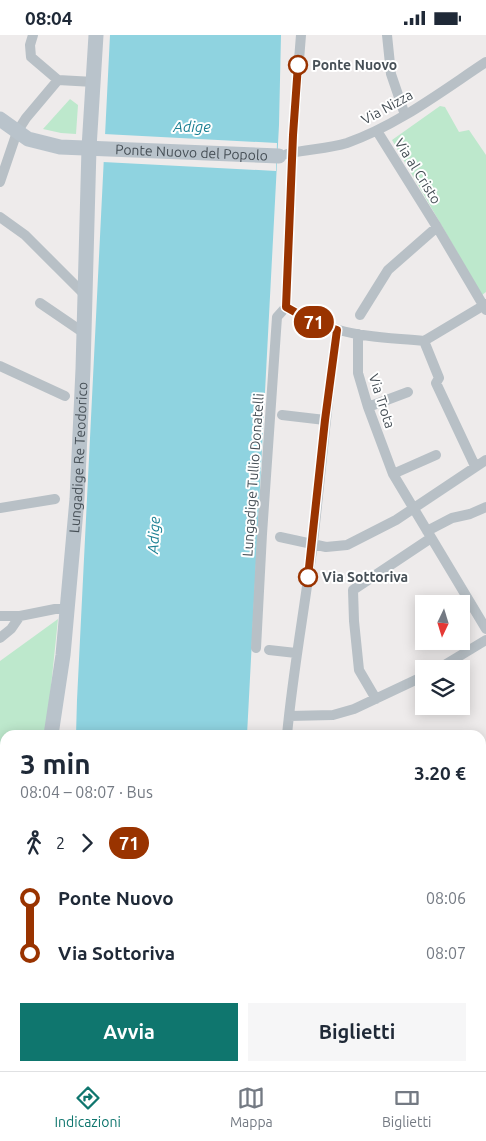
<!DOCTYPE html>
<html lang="it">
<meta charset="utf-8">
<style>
body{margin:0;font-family:Ubuntu,sans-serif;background:#f6f6f7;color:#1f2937;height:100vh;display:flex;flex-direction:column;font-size:19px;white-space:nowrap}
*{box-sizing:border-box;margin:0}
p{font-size:16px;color:#747a83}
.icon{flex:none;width:28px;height:28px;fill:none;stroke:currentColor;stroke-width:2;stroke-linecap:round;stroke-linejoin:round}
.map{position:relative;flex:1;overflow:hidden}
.side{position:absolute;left:0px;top:695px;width:486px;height:341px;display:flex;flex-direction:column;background:#fff;border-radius:15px 15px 0 0;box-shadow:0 2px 12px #0003}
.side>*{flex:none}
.badge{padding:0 10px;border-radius:16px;font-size:18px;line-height:32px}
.needle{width:32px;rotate:184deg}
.controls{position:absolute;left:415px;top:560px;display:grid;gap:10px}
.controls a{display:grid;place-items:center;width:55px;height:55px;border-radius:0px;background:#fff;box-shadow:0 2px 12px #0003;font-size:25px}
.map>.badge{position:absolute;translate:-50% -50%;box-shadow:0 0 0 2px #fff}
.legs{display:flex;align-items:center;gap:8px;height:55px;padding:0 20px;font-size:16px}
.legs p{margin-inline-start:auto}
.head{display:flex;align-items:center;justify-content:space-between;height:85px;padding:0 20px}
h1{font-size:28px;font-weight:700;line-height:38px}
.primary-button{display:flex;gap:10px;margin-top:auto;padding:10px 20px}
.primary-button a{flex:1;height:58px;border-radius:0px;background:#0f766e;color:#fff;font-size:20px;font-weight:700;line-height:58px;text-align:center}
.primary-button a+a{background:#f6f6f7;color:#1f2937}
ul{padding:0 20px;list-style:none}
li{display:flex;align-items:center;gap:18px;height:55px;font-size:19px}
li i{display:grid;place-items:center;width:8px;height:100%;margin:0 6px;background:currentColor}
li i::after{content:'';width:12px;height:12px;margin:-6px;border:4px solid;border-radius:50%;background:#fff}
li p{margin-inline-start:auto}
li:first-child i{background:linear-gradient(#0000 50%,currentColor 0)}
li:last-child i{background:linear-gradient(currentColor 50%,#0000 0)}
.status{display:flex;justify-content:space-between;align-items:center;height:35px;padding:0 25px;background:#fff;direction:ltr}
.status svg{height:14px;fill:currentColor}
.tab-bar{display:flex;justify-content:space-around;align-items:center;height:70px;border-top:1px solid #e0e1e3;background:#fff;font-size:14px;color:#747a83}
.tab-bar a{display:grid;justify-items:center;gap:2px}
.tab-bar .selected{color:#0f766e}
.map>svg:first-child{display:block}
</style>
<div class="status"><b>08:04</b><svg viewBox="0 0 49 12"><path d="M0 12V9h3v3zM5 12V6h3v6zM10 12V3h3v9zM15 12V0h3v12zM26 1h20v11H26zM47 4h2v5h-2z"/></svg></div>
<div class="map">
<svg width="486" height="1036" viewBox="0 0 486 1036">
<rect width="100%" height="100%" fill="#eeebeb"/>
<path fill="#bde8cc" d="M 70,64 L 78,70 L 76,99 L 61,98 L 43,94 Z
M 440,71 L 445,72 L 459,97 L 469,95 L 486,120 L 486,257 L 482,260 L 392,105 Z
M 58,584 L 46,700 L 5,700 L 5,785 L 0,777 L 0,626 Z"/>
<path fill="#8fd3e0" d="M 110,0 L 281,0 L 279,90 L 247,700 L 76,700 L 77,665 Z
M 118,1031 L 315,1031 L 318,1036 L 119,1036 Z"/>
<path fill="#eeebeb" d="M 104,99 L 277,108 L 276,136 L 103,127 Z"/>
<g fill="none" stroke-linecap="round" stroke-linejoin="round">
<path stroke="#b8c0c6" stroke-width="10" d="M 33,0 L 30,10 L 31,22 L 58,45 L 94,47
M 387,0 L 391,39 L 405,80
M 377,96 L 437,192 L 486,275
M 287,119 C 307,114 328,114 347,108 C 398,90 442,56 486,27
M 0,147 L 17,97 L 26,83 L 58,45
M 0,182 L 25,200 L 85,260
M 40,268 L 84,298
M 286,272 L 293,100 L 301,0
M 286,272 C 303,281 320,290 339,295 C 367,303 396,303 424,306
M 360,280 L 388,235 L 437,192
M 358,299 L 358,338 L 368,372 L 393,439 L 486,594
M 424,306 L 439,343 L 436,348 L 475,431
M 424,306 L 486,269
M 0,331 L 65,361
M 368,372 L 408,357
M 282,380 L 325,385
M 393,439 L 436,420
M 0,473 L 55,464
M 427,496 L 452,483 L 470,479 L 486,472
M 280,502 L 326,512 L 347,510 L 396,485 L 486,425
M 0,581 L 20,581 L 55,574 L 67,574
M 0,603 L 11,594 L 20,581
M 256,613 L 262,499 L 277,282 L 286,272
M 269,615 L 296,618
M 438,634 L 486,605
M 376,664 L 359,635 L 354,586 L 353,555 L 431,503
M 289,681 L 333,680 L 354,674 L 424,641
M 287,700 C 293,635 305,572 313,507 C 321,436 327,365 337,295
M 481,830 L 486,827
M 0,852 L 5,849
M 481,913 L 486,921
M 393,1031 L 396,1036"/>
<g stroke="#b9c3cb" stroke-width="15">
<path id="s1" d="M 0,84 L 28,104 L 60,112 L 279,121"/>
<path id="s2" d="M 51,700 L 63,620 L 77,464 L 83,334 L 89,113 L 96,0"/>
<path d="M 0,807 L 5,815"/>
<path d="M 0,994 L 5,1000"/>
<path d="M 53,1031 L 62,1036"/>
<path d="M 101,1031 L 102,1036"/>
</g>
</g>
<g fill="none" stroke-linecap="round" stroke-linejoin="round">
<defs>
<path id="line-1" d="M 298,30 L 293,100 L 286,272 L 311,286 L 337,295 L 325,385 L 308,542"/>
</defs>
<use href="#line-1" stroke="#fff" stroke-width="11"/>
<use href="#line-1" stroke="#930" stroke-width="8"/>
</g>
<g fill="#fff" stroke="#930" stroke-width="2.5">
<circle cx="298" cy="30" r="9"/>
<circle cx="308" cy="542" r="9"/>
</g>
<g text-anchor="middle" stroke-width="4" stroke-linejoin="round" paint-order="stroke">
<g font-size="14" font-weight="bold" fill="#464f56" stroke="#fff" text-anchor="start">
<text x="312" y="35">Ponte Nuovo</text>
<text x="322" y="547">Via Sottoriva</text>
</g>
<g font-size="14" fill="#464f56" stroke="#fff">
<text transform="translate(387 72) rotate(-29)" y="5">Via Nizza</text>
<text dy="5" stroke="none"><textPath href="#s1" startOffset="199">Ponte Nuovo del Popolo</textPath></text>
<text transform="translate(418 136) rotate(58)" y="5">Via al Cristo</text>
<text transform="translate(382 366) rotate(72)" y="5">Via Trota</text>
<text dy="5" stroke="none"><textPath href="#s2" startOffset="279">Lungadige Re Teodorico</textPath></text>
<text transform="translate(253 440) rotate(-86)" y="5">Lungadige Tullio Donatelli</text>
</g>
<g font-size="15" font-style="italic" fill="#1c8093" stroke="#fff">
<text x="192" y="97">Adige</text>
<text transform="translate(154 500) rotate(-87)" y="5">Adige</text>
</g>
</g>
</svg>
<div class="controls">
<a><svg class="needle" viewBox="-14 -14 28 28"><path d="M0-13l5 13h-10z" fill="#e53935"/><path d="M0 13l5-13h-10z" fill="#747a83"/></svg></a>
<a><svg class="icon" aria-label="layers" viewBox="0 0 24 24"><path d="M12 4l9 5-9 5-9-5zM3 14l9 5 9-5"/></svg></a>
</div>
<b class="badge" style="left:314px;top:287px;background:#930;color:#fff">71</b>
<section class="side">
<div class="head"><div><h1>3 min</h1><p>08:04 – 08:07 · Bus</p></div><b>3.20 €</b></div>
<div class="legs"><svg class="icon" aria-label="walk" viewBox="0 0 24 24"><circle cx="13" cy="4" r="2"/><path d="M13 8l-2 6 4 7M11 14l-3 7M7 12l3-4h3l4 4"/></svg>2<svg class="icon" aria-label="forward" viewBox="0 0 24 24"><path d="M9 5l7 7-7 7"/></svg><b class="badge" style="background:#930;color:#fff">71</b></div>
<ul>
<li><i style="color:#930"></i><b>Ponte Nuovo</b><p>08:06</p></li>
<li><i style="color:#930"></i><b>Via Sottoriva</b><p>08:07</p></li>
</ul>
<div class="primary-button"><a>Avvia</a><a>Biglietti</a></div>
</section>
</div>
<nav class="tab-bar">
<a class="selected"><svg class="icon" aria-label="directions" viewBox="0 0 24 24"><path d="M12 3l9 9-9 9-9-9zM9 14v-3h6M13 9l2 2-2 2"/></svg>Indicazioni</a>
<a><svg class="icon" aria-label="map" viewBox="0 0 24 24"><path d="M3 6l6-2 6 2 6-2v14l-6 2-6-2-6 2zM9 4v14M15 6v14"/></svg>Mappa</a>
<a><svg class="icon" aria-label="tickets" viewBox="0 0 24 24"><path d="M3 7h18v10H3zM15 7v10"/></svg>Biglietti</a>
</nav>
